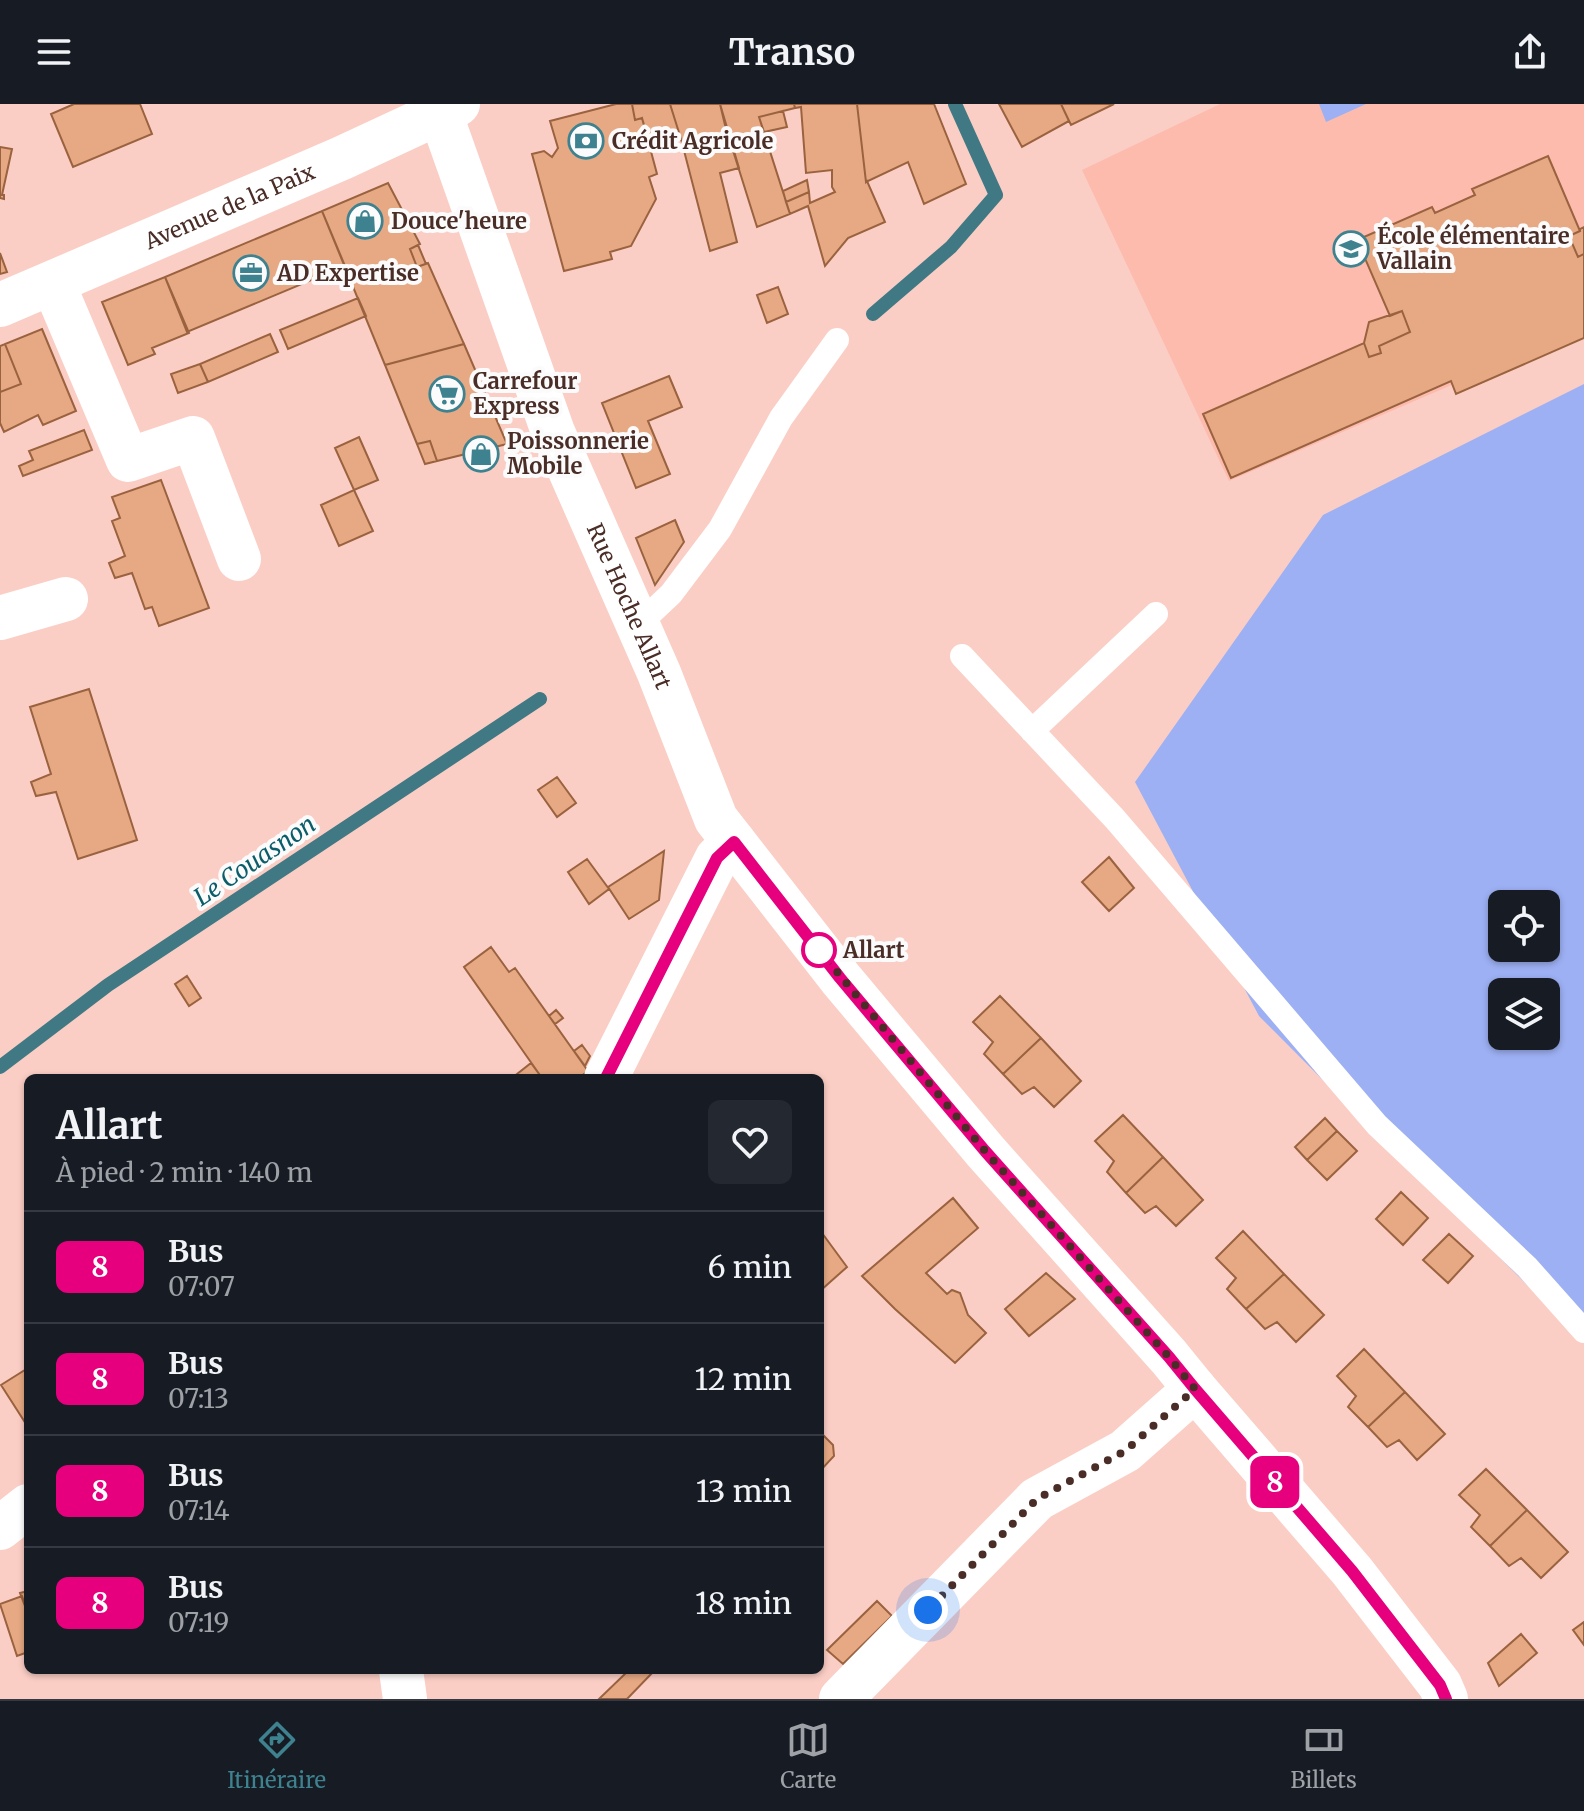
<!DOCTYPE html>
<html lang="fr">
<meta charset="utf-8">
<style>
body{margin:0;font-family:Merriweather,serif;background:#242831;color:#f1f3f6;height:100vh;display:flex;flex-direction:column;font-size:30px;white-space:nowrap}
*{box-sizing:border-box;margin:0}
p{font-size:26px;color:#9ea1a6}
.icon{flex:none;width:44px;height:44px;fill:none;stroke:currentColor;stroke-width:2;stroke-linecap:round;stroke-linejoin:round}
.map{position:relative;flex:1;overflow:hidden}
.drawer{position:absolute;left:24px;top:970px;width:800px;height:600px;display:flex;flex-direction:column;background:#171b24;border-radius:12px;box-shadow:0 2px 6px #0004}
.drawer>*{flex:none}
.badge{padding:0 16px;border-radius:12px;font-size:28px;line-height:52px}
.tools{position:absolute;left:1488px;top:786px;display:grid;gap:16px}
.tools a{display:grid;place-items:center;width:72px;height:72px;border-radius:12px;background:#171b24;box-shadow:0 2px 6px #0004;font-size:40px}
.you{position:absolute;width:40px;height:40px;margin:-20px;border:6px solid #fff;border-radius:50%;background:#1a73e8;box-shadow:0 0 0 12px #1a73e833}
.map>.badge{position:absolute;translate:-50% -50%;box-shadow:0 0 0 4px #fff}
.round{display:grid;place-items:center;flex:none;width:84px;height:84px;border-radius:12px;background:#242831}
.summary{display:flex;align-items:center;justify-content:space-between;height:136px;padding:0 32px}
h1{font-size:38px;font-weight:700;line-height:60px}
ul{padding:0;list-style:none}
li{display:flex;align-items:center;gap:24px;height:112px;padding:0 32px;border-top:2px solid #363941}
li div{flex:1}
li b{display:block;font-size:30px}
li em{font-style:normal}
li .badge{min-width:88px;font-weight:700;text-align:center}
header{display:flex;justify-content:space-between;align-items:center;height:104px;padding:0 32px;background:#171b24;font-size:36px;font-weight:700}
.menu{display:flex;justify-content:space-around;align-items:center;height:112px;border-top:2px solid #363941;background:#171b24;font-size:22px;color:#9ea1a6}
.menu a{display:grid;justify-items:center;gap:4px}
.menu .active{color:#3e8290}
.map>svg:first-child{display:block}
</style>
<header><svg class="icon" aria-label="menu" viewBox="0 0 24 24"><path d="M4 6h16M4 12h16M4 18h16"/></svg>Transo<svg class="icon" aria-label="share" viewBox="0 0 24 24"><path d="M12 15V3M7 8l5-5 5 5M5 13v7h14v-7"/></svg></header>
<div class="map">
<svg width="1584" height="1595" viewBox="0 0 1584 1595">
<rect width="100%" height="100%" fill="#fbcec5"/>
<path fill="#fdbbae" d="M 1220,0 L 1584,0 L 1584,224 L 1229,377 L 1082,66 Z"/>
<path fill="#9db0f3" fill-rule="evenodd" d="M 1319,0 L 1366,0 L 1326,18 Z
M 1584,280 L 1584,1238 L 1259,912 L 1135,678 L 1323,411 ZM 1502,800 L 1546,800 L 1546,844 L 1502,844 ZM 1502,888 L 1546,888 L 1546,932 L 1502,932 Z"/>
<g fill="none" stroke-linecap="round" stroke-linejoin="round">
<path stroke="#407984" stroke-width="14" d="M 873,210 L 951,143 L 996,91 L 955,0
M 0,963 L 108,881 L 540,595"/>
</g>
<path fill="#e6a984" stroke="#9a623f" stroke-width="2" d="M 74,0 L 140,0 L 152,30 L 73,63 L 51,10 Z
M 616,0 L 632,0 L 635,16 L 642,14 L 657,70 L 649,73 L 656,95 L 631,142 L 610,148 L 612,155 L 564,167 L 532,50 L 544,47 L 552,53 L 558,44 L 550,17 Z
M 632,0 L 670,0 L 681,35 L 650,42 L 642,14 L 635,16 Z
M 670,0 L 720,0 L 739,64 L 720,69 L 737,138 L 710,147 L 681,35 Z
M 720,0 L 794,0 L 795,4 L 759,13 L 790,110 L 757,123 L 725,21 Z
M 794,0 L 857,0 L 866,78 L 867,77 L 885,118 L 848,134 L 825,162 L 808,102 L 790,110 L 786,98 L 809,88 L 810,99 L 835,88 L 832,83 L 832,66 L 806,69 L 801,3 L 795,4 Z
M 857,0 L 934,0 L 966,80 L 924,100 L 908,58 L 866,78 Z
M 999,0 L 1061,0 L 1069,17 L 1022,43 Z
M 1061,0 L 1114,0 L 1071,21 Z
M 783,7 L 787,23 L 764,28 L 759,13 Z
M 0,43 L 12,45 L 2,91 L 4,91 L 4,95 L 0,94 Z
M 1548,52 L 1580,127 L 1569,132 L 1578,153 L 1584,150 L 1584,234 L 1456,290 L 1451,277 L 1231,374 L 1203,310 L 1364,239 L 1369,253 L 1381,249 L 1379,242 L 1410,228 L 1402,207 L 1390,212 L 1357,136 L 1432,103 L 1435,109 L 1475,91 L 1472,85 Z
M 807,76 L 809,88 L 786,98 L 783,87 Z
M 388,79 L 420,140 L 410,145 L 417,163 L 428,159 L 464,240 L 385,261 L 322,107 Z
M 322,107 L 345,162 L 187,228 L 165,173 Z
M 1584,123 L 1584,150 L 1578,153 L 1569,132 L 1580,127 L 1580,125 Z
M 418,141 L 426,160 L 417,163 L 410,145 Z
M 0,149 L 7,168 L 0,170 Z
M 165,173 L 189,229 L 152,244 L 155,250 L 128,261 L 102,198 Z
M 778,183 L 788,210 L 767,219 L 757,191 Z
M 358,194 L 366,212 L 288,245 L 280,226 Z
M 1402,207 L 1410,228 L 1379,242 L 1381,249 L 1369,253 L 1364,239 L 1369,218 Z
M 42,225 L 76,307 L 43,321 L 38,311 L 4,328 L 0,319 L 0,288 L 21,280 L 5,240 Z
M 270,230 L 278,248 L 208,278 L 200,260 Z
M 5,240 L 21,280 L 0,288 L 0,242 Z
M 464,240 L 507,340 L 437,357 L 430,337 L 417,340 L 385,261 Z
M 200,260 L 208,278 L 178,289 L 171,270 Z
M 669,272 L 682,303 L 648,317 L 670,370 L 636,384 L 602,299 Z
M 84,326 L 92,346 L 23,372 L 19,362 L 33,356 L 29,347 Z
M 359,333 L 378,376 L 354,386 L 335,344 Z
M 430,337 L 437,357 L 425,360 L 417,340 Z
M 161,376 L 209,504 L 159,522 L 152,503 L 145,505 L 132,469 L 115,474 L 109,459 L 125,452 L 112,417 L 120,414 L 112,393 Z
M 354,386 L 373,427 L 339,442 L 321,401 Z
M 675,416 L 684,438 L 655,481 L 636,434 Z
M 89,585 L 137,736 L 78,755 L 56,688 L 36,692 L 31,678 L 51,670 L 30,603 Z
M 557,673 L 576,699 L 557,713 L 538,686 Z
M 664,747 L 659,796 L 629,815 L 608,783 Z
M 1109,753 L 1134,784 L 1109,807 L 1082,778 Z
M 587,755 L 609,785 L 589,800 L 568,768 Z
M 491,843 L 509,868 L 515,864 L 588,967 L 579,974 L 542,974 L 464,863 Z
M 187,872 L 201,894 L 189,902 L 175,880 Z
M 1000,892 L 1041,934 L 1003,970 L 984,950 L 993,938 L 973,918 Z
M 556,906 L 563,914 L 555,920 L 549,912 Z
M 1041,934 L 1081,977 L 1054,1003 L 1034,983 L 1022,990 L 1003,970 Z
M 582,941 L 590,952 L 585,962 L 574,947 Z
M 531,959 L 542,974 L 512,974 Z
M 1123,1011 L 1163,1053 L 1126,1089 L 1107,1068 L 1114,1057 L 1095,1037 Z
M 1325,1014 L 1337,1027 L 1307,1056 L 1295,1043 Z
M 1337,1027 L 1357,1047 L 1327,1076 L 1307,1056 Z
M 1163,1053 L 1203,1096 L 1176,1122 L 1156,1102 L 1145,1109 L 1126,1089 Z
M 1401,1088 L 1428,1114 L 1403,1141 L 1376,1115 Z
M 953,1094 L 978,1124 L 926,1169 L 947,1190 L 952,1186 L 960,1189 L 968,1211 L 986,1229 L 955,1259 L 895,1205 L 862,1172 Z
M 1243,1127 L 1284,1170 L 1246,1205 L 1227,1185 L 1236,1174 L 1216,1154 Z
M 822,1129 L 847,1163 L 820,1187 L 820,1131 Z
M 1449,1130 L 1473,1152 L 1448,1179 L 1423,1156 Z
M 1046,1169 L 1075,1195 L 1029,1232 L 1005,1205 Z
M 1284,1170 L 1324,1211 L 1296,1238 L 1277,1218 L 1265,1225 L 1246,1205 Z
M 1364,1245 L 1405,1288 L 1368,1323 L 1348,1303 L 1356,1292 L 1337,1272 Z
M 28,1264 L 28,1323 L 1,1281 Z
M 1405,1288 L 1445,1330 L 1417,1356 L 1399,1336 L 1387,1343 L 1368,1323 Z
M 820,1328 L 833,1341 L 834,1352 L 820,1367 Z
M 1486,1365 L 1527,1406 L 1490,1442 L 1471,1423 L 1480,1411 L 1459,1391 Z
M 1527,1406 L 1568,1448 L 1541,1474 L 1521,1454 L 1509,1462 L 1490,1442 Z
M 28,1487 L 28,1510 L 20,1489 Z
M 22,1492 L 28,1510 L 28,1548 L 17,1552 L 0,1500 Z
M 877,1497 L 892,1512 L 843,1560 L 827,1546 Z
M 1584,1518 L 1584,1541 L 1573,1526 Z
M 1521,1530 L 1537,1549 L 1499,1582 L 1488,1559 Z
M 629,1566 L 655,1566 L 627,1595 L 599,1595 Z"/>
<g fill="none" stroke-linecap="round" stroke-linejoin="round">
<path stroke="#fff" stroke-width="24" d="M 638,521 L 671,490 L 720,425 L 781,314 L 837,236
M 962,552 L 1115,715 L 1377,1021 L 1527,1163 L 1584,1227
M 1032,627 L 1156,510"/>
<path stroke="#fff" stroke-width="44" d="M 53,179 L 128,356 L 193,334 L 239,455
M 0,514 L 66,495
M 0,1424 L 28,1402
M 841,1595 L 1037,1395 L 1125,1347 L 1195,1285"/>
<g stroke="#fff" stroke-width="44">
<path id="s1" d="M 437,0 L 553,328 L 659,569 L 716,715 L 840,874 L 985,1047 L 1169,1253 L 1195,1285 L 1352,1467 L 1440,1581 L 1446,1595"/>
<path d="M 606,974 L 717,754 L 734,738"/>
<path d="M 401,1566 L 405,1595"/>
</g>
<path stroke="#fff" stroke-width="44" id="s2" d="M 0,201 L 342,54 L 458,0"/>
</g>
<g fill="none" stroke-linecap="round" stroke-linejoin="round">
<defs>
<path id="line" d="M 606,974 L 717,754 L 734,738 L 840,874 L 985,1047 L 1169,1253 L 1195,1285 L 1352,1467 L 1440,1581 L 1446,1595"/>
</defs>
<use href="#line" stroke="#fff" stroke-width="18"/>
<use href="#line" stroke="#e6007e" stroke-width="12"/>
<path stroke="#4a2d27" stroke-width="8" stroke-dasharray="0 14.4" d="M 819,846 L 985,1047 L 1169,1253 L 1195,1285 L 1125,1347 L 1037,1395 L 928,1506"/>
</g>
<defs>
<symbol id="bank-ring" viewBox="-11 -11 22 22"><circle r="9.5" fill="#fbfbfb" stroke="#3e8290" stroke-width="1.5"/><path d="M-6-4H6V4H-6ZM0-2.3a2.3 2.3 0 1 0 0 4.6a2.3 2.3 0 1 0 0-4.6Z" fill="#3e8290"/></symbol>
<symbol id="shop-ring" viewBox="-11 -11 22 22"><circle r="9.5" fill="#fbfbfb" stroke="#3e8290" stroke-width="1.5"/><path d="M-5-2.5h2.3a2.7 3.5 0 0 1 5.4 0H5L5.5 6h-11ZM-1.5-2.5h3a1.5 2.3 0 0 0-3 0Z" fill="#3e8290"/></symbol>
<symbol id="school-ring" viewBox="-11 -11 22 22"><circle r="9.5" fill="#fbfbfb" stroke="#3e8290" stroke-width="1.5"/><path d="M0-5L7-2L0 1L-7-2ZM-4 1L0 2.5L4 1V4Q0 6-4 4Z" fill="#3e8290"/></symbol>
<symbol id="office-ring" viewBox="-11 -11 22 22"><circle r="9.5" fill="#fbfbfb" stroke="#3e8290" stroke-width="1.5"/><path d="M-6-3h4V-5.5h4V-3h4V5H-6ZM-1-4.5V-3h2v-1.5ZM-6 0V1H6V0Z" fill="#3e8290"/></symbol>
<symbol id="supermarket-ring" viewBox="-11 -11 22 22"><circle r="9.5" fill="#fbfbfb" stroke="#3e8290" stroke-width="1.5"/><path d="M-6-5.5h2.5l.6 2H6L4.5 2H-2.5L-4.4-4H-6ZM-1.5 3.2a1.3 1.3 0 1 0 .1 0ZM3 3.2a1.3 1.3 0 1 0 .1 0Z" fill="#3e8290"/></symbol>
</defs>
<g fill-rule="evenodd">
<use href="#bank-ring" x="566" y="17" width="40" height="40"/>
<use href="#shop-ring" x="345" y="97" width="40" height="40"/>
<use href="#school-ring" x="1331" y="125" width="40" height="40"/>
<use href="#office-ring" x="231" y="149" width="40" height="40"/>
<use href="#supermarket-ring" x="427" y="270" width="40" height="40"/>
<use href="#shop-ring" x="461" y="330" width="40" height="40"/>
</g>
<circle fill="#fff" stroke="#e6007e" stroke-width="4" cx="819" cy="846" r="16"/>
<g text-anchor="middle" stroke-width="8" stroke-linejoin="round" paint-order="stroke">
<g font-size="22" font-weight="bold" fill="#4a2d27" stroke="#fbfbfb" text-anchor="start">
<text x="612" y="45">Crédit Agricole</text>
<text x="391" y="125">Douce'heure</text>
<text x="1377" y="140">École élémentaire<tspan x="1377" dy="25">Vallain</tspan></text>
<text x="277" y="177">AD Expertise</text>
<text x="473" y="285">Carrefour<tspan x="473" dy="25">Express</tspan></text>
<text x="507" y="345">Poissonnerie<tspan x="507" dy="25">Mobile</tspan></text>
</g>
<g font-size="22" fill="#4a2d27" stroke="#fbfbfb">
<text dy="8" stroke="none"><textPath href="#s2" startOffset="250">Avenue de la Paix</textPath></text>
<text dy="8" stroke="none"><textPath href="#s1" startOffset="538">Rue Hoche Allart</textPath></text>
</g>
<g font-size="22" font-weight="bold" fill="#4a2d27" stroke="#fbfbfb" text-anchor="start">
<text x="843" y="854">Allart</text>
</g>
<g font-size="24" font-style="italic" fill="#0c5d6a" stroke="#fbfbfb">
<text transform="translate(255 757) rotate(-34)" y="8">Le Couasnon</text>
</g>
</g>
</svg>
<div class="tools">
<a><svg class="icon" aria-label="locate" viewBox="0 0 24 24"><circle cx="12" cy="12" r="6"/><path d="M12 2v4M12 18v4M2 12h4M18 12h4"/></svg></a>
<a><svg class="icon" aria-label="layers" viewBox="0 0 24 24"><path d="M12 4l9 5-9 5-9-5zM3 14l9 5 9-5"/></svg></a>
</div>
<div class="you" style="left:928px;top:1506px"></div>
<b class="badge" style="left:1275px;top:1378px;background:#e6007e;color:#fff">8</b>
<section class="drawer">
<div class="summary"><div><h1>Allart</h1><p>À pied · 2 min · 140 m</p></div><a class="round"><svg class="icon" aria-label="heart" viewBox="0 0 24 24"><path d="M12 20l-8-8c-3-5 5-10 8-4 3-6 11-1 8 4z"/></svg></a></div>
<ul>
<li><span class="badge" style="background:#e6007e;color:#fff">8</span><div><b>Bus</b><p>07:07</p></div><em>6 min</em></li>
<li><span class="badge" style="background:#e6007e;color:#fff">8</span><div><b>Bus</b><p>07:13</p></div><em>12 min</em></li>
<li><span class="badge" style="background:#e6007e;color:#fff">8</span><div><b>Bus</b><p>07:14</p></div><em>13 min</em></li>
<li><span class="badge" style="background:#e6007e;color:#fff">8</span><div><b>Bus</b><p>07:19</p></div><em>18 min</em></li>
</ul>
</section>
</div>
<nav class="menu">
<a class="active"><svg class="icon" aria-label="directions" viewBox="0 0 24 24"><path d="M12 3l9 9-9 9-9-9zM9 14v-3h6M13 9l2 2-2 2"/></svg>Itinéraire</a>
<a><svg class="icon" aria-label="map" viewBox="0 0 24 24"><path d="M3 6l6-2 6 2 6-2v14l-6 2-6-2-6 2zM9 4v14M15 6v14"/></svg>Carte</a>
<a><svg class="icon" aria-label="tickets" viewBox="0 0 24 24"><path d="M3 7h18v10H3zM15 7v10"/></svg>Billets</a>
</nav>
